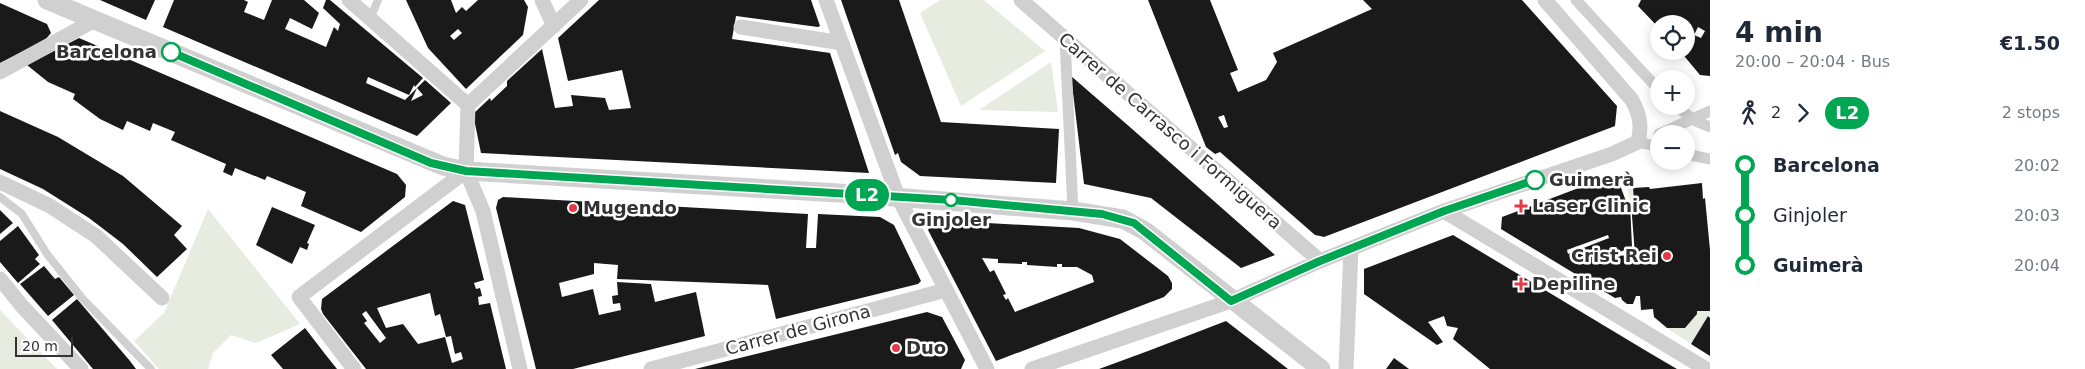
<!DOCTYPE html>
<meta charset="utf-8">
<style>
body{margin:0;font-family:"DejaVu Sans",sans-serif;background:#f6f6f7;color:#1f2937;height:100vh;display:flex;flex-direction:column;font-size:19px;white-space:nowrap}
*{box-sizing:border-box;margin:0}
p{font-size:16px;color:#747a83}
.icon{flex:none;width:28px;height:28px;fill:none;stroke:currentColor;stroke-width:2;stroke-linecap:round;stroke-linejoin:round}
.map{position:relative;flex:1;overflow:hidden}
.drawer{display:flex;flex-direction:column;background:#fff;width:375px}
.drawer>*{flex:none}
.badge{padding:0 10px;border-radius:16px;font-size:18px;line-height:32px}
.tools{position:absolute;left:1650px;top:15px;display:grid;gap:10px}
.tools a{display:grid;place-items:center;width:45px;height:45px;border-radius:50%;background:#fff;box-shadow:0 2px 12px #0003;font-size:25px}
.scale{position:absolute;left:15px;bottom:12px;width:58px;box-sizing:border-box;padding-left:5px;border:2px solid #333;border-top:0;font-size:14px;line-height:18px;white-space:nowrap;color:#333;-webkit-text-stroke:4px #fff;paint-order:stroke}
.map>.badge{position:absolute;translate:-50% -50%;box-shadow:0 0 0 2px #fff}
.legs{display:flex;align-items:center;gap:8px;height:55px;padding:0 25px;font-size:16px}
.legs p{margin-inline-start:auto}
.headline{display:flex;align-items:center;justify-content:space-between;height:85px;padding:0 25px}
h1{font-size:28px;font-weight:800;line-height:38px}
ul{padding:0 25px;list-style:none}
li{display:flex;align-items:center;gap:18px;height:50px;font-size:19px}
li i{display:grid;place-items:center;width:8px;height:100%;margin:0 6px;background:currentColor}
li i::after{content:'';width:12px;height:12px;margin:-6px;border:4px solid;border-radius:50%;background:#fff}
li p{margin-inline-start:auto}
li:first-child i{background:linear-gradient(#0000 50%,currentColor 0)}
li:last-child i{background:linear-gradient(currentColor 50%,#0000 0)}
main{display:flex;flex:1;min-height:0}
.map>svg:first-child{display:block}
</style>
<main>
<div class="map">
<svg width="1710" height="369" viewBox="0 0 1710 369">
<rect width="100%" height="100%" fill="#fff"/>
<path fill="#e6ecdf" d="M 940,0 L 984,0 L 1045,51 L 961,106 L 920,13 Z
M 1051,62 L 1058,112 L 979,110 Z
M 1622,170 L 1630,170 L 1634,203 L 1631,203 Z
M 208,209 L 300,324 L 256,343 L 231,335 L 213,353 L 208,369 L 159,369 L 134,341 L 164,313 Z
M 0,310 L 57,369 L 0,369 Z
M 1697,311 L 1709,311 L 1709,317 L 1691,344 L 1667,328 L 1685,328 L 1697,314 Z"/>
<path fill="#1a1a1a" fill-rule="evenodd" d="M 100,0 L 155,0 L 146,20 Z
M 174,0 L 244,0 L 248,2 L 244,12 L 264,20 L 272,0 L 304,0 L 319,13 L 312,29 L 290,18 L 285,29 L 326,47 L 334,27 L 338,31 L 340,24 L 323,8 L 326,0 L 330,0 L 423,78 L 415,87 L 414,85 L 409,95 L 368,77 L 366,83 L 405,100 L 425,80 L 451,103 L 417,136 L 163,27 ZM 417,88 L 423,95 L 411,101 Z
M 406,0 L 451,0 L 456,13 L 462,7 L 466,11 L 478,0 L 524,0 L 528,7 L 523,35 L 466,89 L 428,48 ZM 458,29 L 462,33 L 454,40 L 450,36 Z
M 599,0 L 811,0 L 820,26 L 818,27 L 736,16 L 732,39 L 830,53 L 869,173 L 481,153 L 473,114 L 490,98 L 491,101 L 507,86 L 507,81 L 542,49 L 555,108 L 573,106 L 571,95 L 605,98 L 609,110 L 631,108 L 622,70 L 568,81 L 558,38 Z
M 841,0 L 899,0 L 941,122 L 1059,129 L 1056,183 L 920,176 L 901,162 L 898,153 L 895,155 Z
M 1148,0 L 1210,0 L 1238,70 L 1230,73 L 1238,92 L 1266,80 L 1277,62 L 1273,53 L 1372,9 L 1363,0 L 1522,0 L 1617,106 L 1615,126 L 1324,237 L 1320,236 L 1315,235 L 1220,152 L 1215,154 L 1206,147 ZM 1224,115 L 1228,127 L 1224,128 L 1218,117 Z
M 1641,0 L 1710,0 L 1710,76 L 1700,75 L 1680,51 L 1686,51 L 1686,24 L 1659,24 L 1659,28 L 1638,6 ZM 1698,27 L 1705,31 L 1701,38 L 1694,35 Z
M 0,3 L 47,24 L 51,33 L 45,40 L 0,63 Z
M 79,38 L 397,174 L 406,185 L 405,197 L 361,232 L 301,206 L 306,192 L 267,176 L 265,180 L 235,168 L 232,176 L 223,172 L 226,164 L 171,140 L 175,132 L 153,123 L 150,131 L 127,121 L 123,130 L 100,119 L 73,99 L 75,94 L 48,82 L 27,65 Z
M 1071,76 L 1131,128 L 1275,255 L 1241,268 L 1151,198 L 1084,184 Z
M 0,111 L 58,137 L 123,176 L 182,226 L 174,235 L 187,249 L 157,277 L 123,244 L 89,218 L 43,189 L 0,169 Z
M 1610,176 L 1617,177 L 1627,204 L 1630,203 L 1632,247 L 1615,254 L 1614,256 L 1635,255 L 1631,203 L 1634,203 L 1633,188 L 1649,187 L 1650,189 L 1702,183 L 1703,199 L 1705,198 L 1710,250 L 1710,311 L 1697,311 L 1697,314 L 1685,328 L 1667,328 L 1654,317 L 1653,309 L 1641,310 L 1640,296 L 1636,296 L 1633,304 L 1627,304 L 1622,300 L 1621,297 L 1615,298 L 1501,229 L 1502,217 ZM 1608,235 L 1609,238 L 1568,254 L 1567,250 Z
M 503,197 L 808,214 L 806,248 L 816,248 L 818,214 L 880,217 L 894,225 L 921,281 L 918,284 L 776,319 L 768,285 L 617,279 L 618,265 L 594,263 L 594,274 L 559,283 L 562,297 L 593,289 L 599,315 L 621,310 L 620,303 L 613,304 L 612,296 L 618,295 L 617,282 L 651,284 L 655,302 L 696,292 L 705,336 L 573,369 L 536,369 L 496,208 L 498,200 Z
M 453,201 L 465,205 L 484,280 L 474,283 L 476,289 L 480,288 L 482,296 L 478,297 L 479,305 L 490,303 L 506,369 L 366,369 L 323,314 L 321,309 L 322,299 ZM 430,293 L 435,316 L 440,314 L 446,337 L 451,336 L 455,354 L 461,352 L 463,359 L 452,363 L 445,337 L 418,344 L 403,324 L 386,328 L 377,308 ZM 366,311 L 386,338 L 380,343 L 364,323 L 367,321 L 362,314 Z
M 272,207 L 315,225 L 307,243 L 309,244 L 307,250 L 300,247 L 292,264 L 256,245 Z
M 0,210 L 13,223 L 0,234 Z
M 934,220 L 1079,228 L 1120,239 L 1168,276 L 1172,283 L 1172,289 L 1164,297 L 996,361 L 928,230 ZM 982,258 L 998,259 L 998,263 L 1022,264 L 1022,262 L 1027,262 L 1027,265 L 1057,267 L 1057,264 L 1062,264 L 1062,267 L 1077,267 L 1092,275 L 1094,282 L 1015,312 L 1008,298 L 1006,300 L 1003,295 L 1006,294 L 994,270 L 990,272 Z
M 18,226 L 39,255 L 35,259 L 40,264 L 18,283 L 0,262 L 0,241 Z
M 1453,235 L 1648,352 L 1677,369 L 1490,369 L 1453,339 L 1458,328 L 1447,326 L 1444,316 L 1428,322 L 1443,342 L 1437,345 L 1364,294 L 1364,269 Z
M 44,266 L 55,279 L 59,277 L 74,295 L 48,316 L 20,284 Z
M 77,299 L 130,361 L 136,369 L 93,369 L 52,320 Z
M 927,312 L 942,317 L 965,360 L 961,369 L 695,369 Z
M 1708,316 L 1710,318 L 1710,356 L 1691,344 Z
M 1226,321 L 1288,369 L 1099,369 L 1148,351 Z
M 305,328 L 325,354 L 337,369 L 283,369 L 271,355 Z
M 1394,358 L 1409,369 L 1386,369 Z"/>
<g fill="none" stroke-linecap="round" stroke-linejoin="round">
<path stroke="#d0d0d0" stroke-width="8" d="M 370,19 L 378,0
M 0,197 L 22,214 L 47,254 L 82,298 L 151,369"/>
<path stroke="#d0d0d0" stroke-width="11" d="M 1576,0 L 1659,90
M 1065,40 L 1073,211
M 1677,106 L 1693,120 L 1710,127
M 1659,134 L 1710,111
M 1638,142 L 1659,147
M 1686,154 L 1710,159"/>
<path stroke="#d0d0d0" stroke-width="15" d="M 349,0 L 468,105
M 542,0 L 554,26
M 826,0 L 898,197 L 987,369
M 1021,0 L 1320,261
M 741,27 L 842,43
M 0,72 L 95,20
M 0,182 L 50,206 L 96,236 L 162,298
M 1444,211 L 1706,369
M 0,279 L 22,306 L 81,369
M 354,369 L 299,297 L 466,171
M 520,369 L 483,211 L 466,171 L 468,105 L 581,0
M 651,369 L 946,290
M 1032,369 L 1231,301 L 1320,261 L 1444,211 L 1612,154 L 1638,142 C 1642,126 1640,115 1632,100 L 1545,0
M 1346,369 L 1351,249"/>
<path stroke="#d0d0d0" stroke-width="19" d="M 47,0 L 443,166 L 466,171 L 855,194 L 1073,211 L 1123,219 L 1145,231 L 1321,369"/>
</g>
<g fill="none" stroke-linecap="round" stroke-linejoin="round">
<defs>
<path id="line-1" d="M 171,52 L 431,163 L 466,171 L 952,200 L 1102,214 L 1134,223 L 1231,301 L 1320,261 L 1444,211 L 1535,180"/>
</defs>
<use href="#line-1" stroke="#fff" stroke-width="11"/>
<use href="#line-1" stroke="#00a651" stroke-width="8"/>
</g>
<g fill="#fff" stroke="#00a651" stroke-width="2.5">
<circle cx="171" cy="52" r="9"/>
<circle cx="1535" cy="180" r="9"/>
<circle cx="951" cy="200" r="6"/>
</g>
<g fill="#e63946" stroke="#fff" stroke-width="2">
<path d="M1518.5 198.5h5v5h5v5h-5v5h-5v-5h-5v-5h5z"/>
<circle cx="573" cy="208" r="5"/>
<circle cx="1667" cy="256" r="5"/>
<path d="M1518.5 276.5h5v5h5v5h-5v5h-5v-5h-5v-5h5z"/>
<circle cx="896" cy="348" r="5"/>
</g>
<g text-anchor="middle" stroke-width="5" stroke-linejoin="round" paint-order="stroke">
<g font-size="18" font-weight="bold" fill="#333" stroke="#fff" text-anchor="end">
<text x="157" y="58">Barcelona</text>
<text x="1549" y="186" text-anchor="start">Guimerà</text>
<text x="951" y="226" text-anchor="middle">Ginjoler</text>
</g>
<g font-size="18" fill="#333" stroke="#fff">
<text transform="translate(1170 131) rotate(41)" y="6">Carrer de Carrasco i Formiguera</text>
<text transform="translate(798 330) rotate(-15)" y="6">Carrer de Girona</text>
</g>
<g font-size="18" font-weight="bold" fill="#333" stroke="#fff" text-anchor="start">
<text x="1532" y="212">Laser Clinic</text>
<text x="583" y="214">Mugendo</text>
<text x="1657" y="262" text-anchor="end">Crist Rei</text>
<text x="1532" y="290">Depiline</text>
<text x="906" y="354">Duo</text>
</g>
</g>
</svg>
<div class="tools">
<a><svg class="icon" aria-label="locate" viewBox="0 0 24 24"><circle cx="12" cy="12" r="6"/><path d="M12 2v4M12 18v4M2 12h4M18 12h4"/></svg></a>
<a>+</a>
<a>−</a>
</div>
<div class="scale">20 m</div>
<b class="badge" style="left:867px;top:195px;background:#00a651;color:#fff">L2</b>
</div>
<section class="drawer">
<div class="headline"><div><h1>4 min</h1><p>20:00 – 20:04 · Bus</p></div><b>€1.50</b></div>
<div class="legs"><svg class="icon" aria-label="walk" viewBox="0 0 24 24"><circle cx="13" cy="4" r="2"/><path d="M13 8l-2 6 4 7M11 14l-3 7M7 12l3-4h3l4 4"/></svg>2<svg class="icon" aria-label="forward" viewBox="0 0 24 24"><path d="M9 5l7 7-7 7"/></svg><b class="badge" style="background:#00a651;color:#fff">L2</b><p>2 stops</p></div>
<ul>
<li><i style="color:#00a651"></i><b>Barcelona</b><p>20:02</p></li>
<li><i style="color:#00a651"></i><span>Ginjoler</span><p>20:03</p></li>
<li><i style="color:#00a651"></i><b>Guimerà</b><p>20:04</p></li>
</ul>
</section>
</main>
